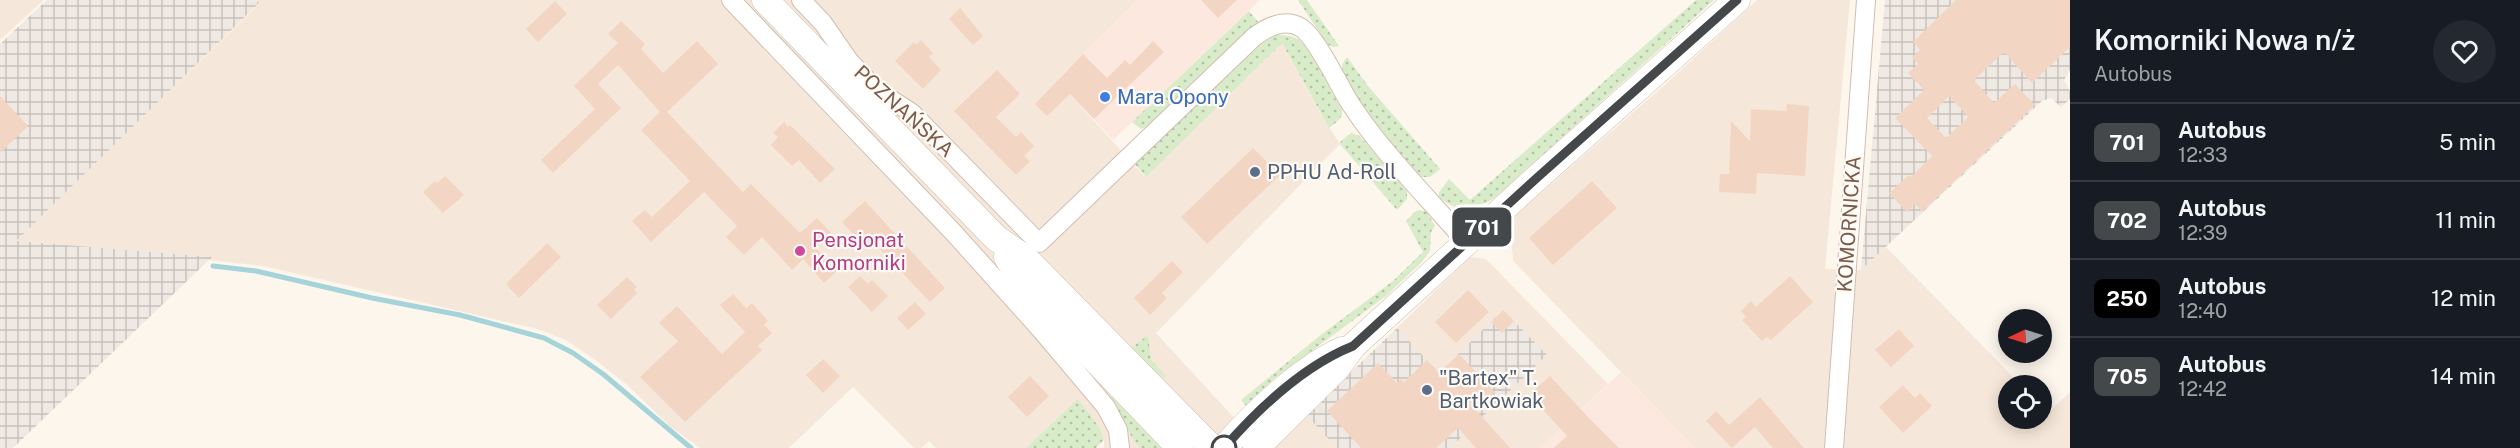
<!DOCTYPE html>
<html lang="pl">
<meta charset="utf-8">
<style>
body{margin:0;font-family:"Public Sans",sans-serif;background:#242831;color:#f1f3f6;height:100vh;display:flex;flex-direction:column;font-size:22px;white-space:nowrap}
*{box-sizing:border-box;margin:0}
p{font-size:20px;color:#9ea1a6}
.icon{flex:none;width:33px;height:33px;fill:none;stroke:currentColor;stroke-width:2;stroke-linecap:round;stroke-linejoin:round}
.map{position:relative;flex:1;overflow:hidden}
.side{display:flex;flex-direction:column;background:#171b24;width:450px}
.side>*{flex:none}
.badge{padding:0 12px;border-radius:9px;font-size:21px;line-height:39px}
.needle{width:39px;rotate:266deg}
.controls{position:absolute;left:1998px;top:309px;display:grid;gap:12px}
.controls a{display:grid;place-items:center;width:54px;height:54px;border-radius:50%;background:#171b24;box-shadow:0 3px 15px #0003;font-size:30px}
.map>.badge{position:absolute;translate:-50% -50%;box-shadow:0 0 0 3px #fff}
.round{display:grid;place-items:center;flex:none;width:63px;height:63px;border-radius:32px;background:#242831}
.head{display:flex;align-items:center;justify-content:space-between;height:102px;padding:0 24px}
h1{font-size:28px;font-weight:600;line-height:45px}
ul{padding:0;list-style:none}
li{display:flex;align-items:center;gap:18px;height:78px;padding:0 24px;border-top:2px solid #363941}
li div{flex:1}
li b{display:block;font-size:22px}
li em{font-style:normal}
li .badge{min-width:66px;font-weight:700;text-align:center}
main{display:flex;flex:1;min-height:0}
.map>svg:first-child{display:block}
</style>
<main>
<div class="map">
<svg width="2070" height="448" viewBox="0 0 2070 448">
<defs>
<pattern id="industrial-grid" width="8" height="8" patternUnits="userSpaceOnUse" patternTransform="scale(1.5)"><rect width="8" height="8" fill="#efe9e4"/><path d="M0 4h8M4 0v8" fill="none" stroke="#c7c0bb"/></pattern>
<pattern id="grass-dots" width="8" height="8" patternUnits="userSpaceOnUse" patternTransform="scale(1.5)"><rect width="8" height="8" fill="#d8ecc9"/><path d="M2 2h.1M6 6h.1" fill="none" stroke="#b4c2a5" stroke-width="1.8" stroke-linecap="round"/></pattern>
</defs>
<rect width="100%" height="100%" fill="#fdf6ec"/>
<path fill="#f5e8da" d="M 0,0 L 44,0 L 0,40 Z
M 256,0 L 1138,0 L 1057,80 L 1145,177 L 1282,43 L 1320,113 L 1340,144 L 1156,333 L 1262,448 L 1104,448 L 1104,440 L 1078,400 L 1026,448 L 936,448 L 929,441 L 921,448 L 914,448 L 853,387 L 789,448 L 700,448 L 671,427 L 626,384 L 594,359 L 566,340 L 537,329 L 263,266 L 209,260 L 211,258 L 15,241 L 259,4 Z
M 1757,0 L 1850,0 L 1825,269 L 1861,270 L 1886,247 L 2021,385 L 2008,386 L 2008,418 L 2042,418 L 2042,408 L 2047,414 L 2070,392 L 2070,448 L 1695,448 L 1513,261 L 1510,220 L 1668,82 Z
M 1470,257 L 1486,259 L 1608,384 L 1540,448 L 1450,448 L 1546,355 L 1503,310 L 1439,373 L 1397,328 Z
M 1306,415 L 1337,448 L 1275,448 Z"/>
<path fill="#fde8e0" d="M 1138,0 L 1260,0 L 1113,140 L 1057,80 Z
M 1621,372 L 1695,448 L 1540,448 Z"/>
<path fill="url(#industrial-grid)" d="M 47,0 L 256,0 L 259,3 L 16,241 L 212,257 L 13,448 L 0,448 L 0,44 Z
M 1885,0 L 2070,0 L 2070,70 L 2064,80 L 2070,91 L 2070,99 L 2061,107 L 2051,98 L 2042,101 L 1861,270 Z
M 1503,310 L 1547,355 L 1450,448 L 1337,448 L 1306,415 L 1397,328 L 1439,373 Z"/>
<path fill="url(#grass-dots)" d="M 1298,0 L 1307,0 L 1339,46 L 1333,47 L 1327,44 Z
M 1696,0 L 1714,0 L 1497,196 C 1486,204 1476,208 1462,205 L 1458,209 L 1439,198 L 1439,192 L 1449,179 L 1470,200 Z
M 1249,11 L 1258,22 L 1148,126 L 1141,129 L 1132,122 Z
M 1276,35 C 1284,35 1292,35 1299,40 C 1313,51 1332,93 1342,110 C 1343,119 1336,122 1329,128 L 1282,43 L 1146,177 L 1134,163 L 1256,47 Z
M 1347,57 L 1368,86 L 1440,169 L 1430,177 L 1420,177 C 1405,160 1343,90 1342,70 C 1342,64 1344,61 1347,57 Z
M 1351,133 L 1360,136 L 1407,191 L 1407,199 L 1397,210 L 1340,144 L 1339,143 Z
M 1417,210 L 1426,211 L 1435,226 L 1431,232 L 1430,251 L 1422,262 L 1386,296 L 1275,378 L 1246,406 L 1241,400 L 1322,334 L 1393,281 L 1423,252 L 1406,221 Z
M 1148,335 L 1151,360 L 1166,376 L 1164,378 L 1127,351 Z
M 1113,395 L 1165,448 L 1140,448 C 1127,434 1122,415 1110,399 Z
M 1078,399 L 1099,427 L 1104,440 L 1096,448 L 1026,448 Z"/>
<g fill="none" stroke-linecap="round" stroke-linejoin="round">
<path stroke="#a5d3da" stroke-width="5" d="M 213,266 L 256,271 L 372,298 L 460,315 L 544,338 L 573,353 L 603,374 L 691,448"/>
</g>
<path fill="#f3d5c3" fill-rule="evenodd" d="M 1201,0 L 1237,0 L 1218,18 Z
M 1956,0 L 2070,0 L 2070,47 L 2032,83 L 2004,52 L 1974,80 L 1994,103 L 2015,84 L 2035,105 L 1922,212 L 1915,204 L 1907,212 L 1889,193 L 1909,175 L 1911,177 L 1932,156 L 1895,118 L 1924,90 L 1908,73 L 1918,64 L 1912,57 L 1920,50 L 1913,42 ZM 1949,96 L 1968,117 L 1946,138 L 1927,118 Z
M 555,1 L 567,14 L 538,42 L 526,29 Z
M 960,8 L 983,36 L 973,45 L 949,19 Z
M 621,21 L 645,44 L 641,49 L 663,73 L 697,41 L 718,64 L 667,112 L 743,192 L 751,184 L 800,233 L 817,218 L 831,233 L 815,247 L 837,271 L 824,283 L 803,259 L 792,270 L 762,237 L 744,255 L 726,237 L 737,226 L 704,192 L 651,242 L 632,221 L 645,210 L 652,217 L 690,181 L 641,130 L 660,112 L 618,65 L 598,84 L 621,108 L 553,173 L 541,160 L 595,109 L 574,86 L 618,43 L 608,34 Z
M 921,40 L 933,53 L 929,57 L 941,70 L 923,89 L 895,61 L 914,42 L 916,45 Z
M 1153,41 L 1164,52 L 1094,119 L 1070,94 L 1047,116 L 1035,104 L 1083,54 L 1107,78 L 1125,60 L 1130,65 Z
M 997,70 L 1020,94 L 996,117 L 1016,137 L 1021,132 L 1034,146 L 1024,156 L 1030,161 L 1016,175 L 954,111 Z
M 0,96 L 28,126 L 0,153 Z
M 1787,104 L 1809,106 L 1805,176 L 1757,173 L 1756,194 L 1719,192 L 1720,174 L 1729,174 L 1731,121 L 1750,141 L 1751,109 L 1786,111 Z
M 784,122 L 788,127 L 790,125 L 835,169 L 820,183 L 799,160 L 792,166 L 771,145 L 778,137 L 773,133 Z
M 1253,148 L 1280,175 L 1207,244 L 1181,217 Z
M 445,176 L 464,195 L 443,213 L 423,192 L 435,181 L 437,183 Z
M 1592,181 L 1617,208 L 1553,265 L 1529,238 Z
M 865,201 L 945,288 L 930,302 L 874,243 L 865,247 L 842,222 Z
M 547,243 L 561,257 L 519,298 L 506,284 Z
M 1172,261 L 1183,272 L 1162,293 L 1167,298 L 1150,315 L 1134,298 Z
M 860,276 L 868,284 L 872,280 L 888,296 L 872,312 L 848,287 Z
M 1790,276 L 1813,302 L 1771,340 L 1767,337 L 1762,341 L 1742,320 L 1746,317 L 1741,311 L 1751,301 L 1756,307 Z
M 627,277 L 637,287 L 634,290 L 637,293 L 611,319 L 597,305 Z
M 1468,290 L 1489,312 L 1456,343 L 1435,322 Z
M 733,294 L 746,308 L 752,303 L 768,321 L 764,325 L 772,333 L 758,346 L 762,350 L 685,422 L 640,377 L 678,341 L 659,323 L 677,306 L 722,354 L 745,332 L 720,305 Z
M 915,302 L 926,314 L 908,330 L 897,318 Z
M 1503,310 L 1514,321 L 1502,333 L 1491,322 Z
M 1899,329 L 1914,346 L 1891,367 L 1875,350 Z
M 1459,354 L 1495,392 L 1476,410 L 1510,448 L 1476,448 L 1458,428 L 1436,448 L 1361,448 L 1327,411 L 1378,363 L 1397,383 L 1401,379 L 1404,382 L 1427,360 L 1439,373 Z
M 823,359 L 840,376 L 823,393 L 806,375 Z
M 1030,376 L 1049,396 L 1027,417 L 1008,397 Z
M 1550,376 L 1587,416 L 1619,448 L 1554,448 L 1567,436 L 1536,402 L 1539,399 L 1532,392 Z
M 1903,385 L 1915,398 L 1920,393 L 1932,406 L 1903,433 L 1879,407 Z
M 1760,397 L 1772,411 L 1804,448 L 1773,448 L 1755,427 L 1732,448 L 1706,421 L 1716,411 L 1729,425 Z"/>
<g fill="none" stroke-linecap="round" stroke-linejoin="round">
<defs>
<path id="street" d="M 731,0 L 953,232 L 1042,331 L 1106,407 L 1118,430 L 1120,448
M 801,0 L 823,23 L 850,62 L 878,91 L 912,113 L 1039,243 L 1254,37 C 1267,27 1284,18 1300,27 C 1315,35 1338,83 1348,100 C 1381,152 1426,195 1466,242
M 1834,448 L 1866,0"/>
<path id="secondary" d="M 765,0 L 996,238 L 1025,258 L 1212,448
M 1007,257 L 1017,273 L 1058,321 L 1180,448
M 1224,448 C 1254,414 1300,369 1342,350
M 1256,448 L 1337,368 L 1353,346 L 1539,176 L 1737,0"/>
</defs>
<use href="#street" stroke="#d1beb0" stroke-width="20"/>
<use href="#secondary" stroke="#d6c0b0" stroke-width="27"/>
<use href="#street" stroke="#fff" stroke-width="18"/>
<use href="#secondary" stroke="#fff" stroke-width="26"/>
</g>
<g fill="none" stroke-linecap="round" stroke-linejoin="round">
<defs>
<path id="line" d="M 1224,448 C 1259,408 1303,366 1353,346 L 1539,176 L 1737,0"/>
</defs>
<use href="#line" stroke="#fff" stroke-width="14"/>
<use href="#line" stroke="#45484a" stroke-width="9"/>
</g>
<circle fill="#3f7fe0" stroke="#fffaf3" stroke-width="2" cx="1105" cy="97" r="6"/>
<g fill="#5c6f8a" stroke="#fffaf3" stroke-width="2">
<circle cx="1255" cy="172" r="6"/>
<circle cx="1427" cy="390" r="6"/>
</g>
<circle fill="#d1479c" stroke="#fffaf3" stroke-width="2" cx="800" cy="251" r="6"/>
<circle fill="#fff" stroke="#45484a" stroke-width="3" cx="1224" cy="448" r="12"/>
<g text-anchor="middle" stroke-width="4.5" stroke-linejoin="round" paint-order="stroke">
<g font-size="20" fill="#366cbe" stroke="#fffaf3" text-anchor="start">
<text x="1117" y="104">Mara Opony</text>
</g>
<g font-size="20" fill="#7a5c4d" stroke="#fffaf3">
<text transform="translate(904 111) rotate(42)" y="7">POZNAŃSKA</text>
<text transform="translate(1849 224) rotate(-86)" y="7">KOMORNICKA</text>
</g>
<g font-size="20" fill="#4e5e75" stroke="#fffaf3" text-anchor="start">
<text x="1267" y="179">PPHU Ad-Roll</text>
<text x="1439" y="385">"Bartex" T.<tspan x="1439" dy="23">Bartkowiak</tspan></text>
</g>
<g font-size="20" fill="#b23c85" stroke="#fffaf3" text-anchor="start">
<text x="812" y="247">Pensjonat<tspan x="812" dy="23">Komorniki</tspan></text>
</g>
</g>
</svg>
<div class="controls">
<a><svg class="needle" viewBox="-14 -14 28 28"><path d="M0-13l5 13h-10z" fill="#e53935"/><path d="M0 13l5-13h-10z" fill="#9ea1a6"/></svg></a>
<a><svg class="icon" aria-label="locate" viewBox="0 0 24 24"><circle cx="12" cy="12" r="6"/><path d="M12 2v4M12 18v4M2 12h4M18 12h4"/></svg></a>
</div>
<b class="badge" style="left:1482px;top:227px;background:#45484a;color:#fff">701</b>
</div>
<section class="side">
<div class="head"><div><h1>Komorniki Nowa n/ż</h1><p>Autobus</p></div><a class="round"><svg class="icon" aria-label="heart" viewBox="0 0 24 24"><path d="M12 20l-8-8c-3-5 5-10 8-4 3-6 11-1 8 4z"/></svg></a></div>
<ul>
<li><span class="badge" style="background:#45484a;color:#fff">701</span><div><b>Autobus</b><p>12:33</p></div><em>5 min</em></li>
<li><span class="badge" style="background:#45484a;color:#fff">702</span><div><b>Autobus</b><p>12:39</p></div><em>11 min</em></li>
<li><span class="badge" style="background:#000;color:#fff">250</span><div><b>Autobus</b><p>12:40</p></div><em>12 min</em></li>
<li><span class="badge" style="background:#45484a;color:#fff">705</span><div><b>Autobus</b><p>12:42</p></div><em>14 min</em></li>
</ul>
</section>
</main>
